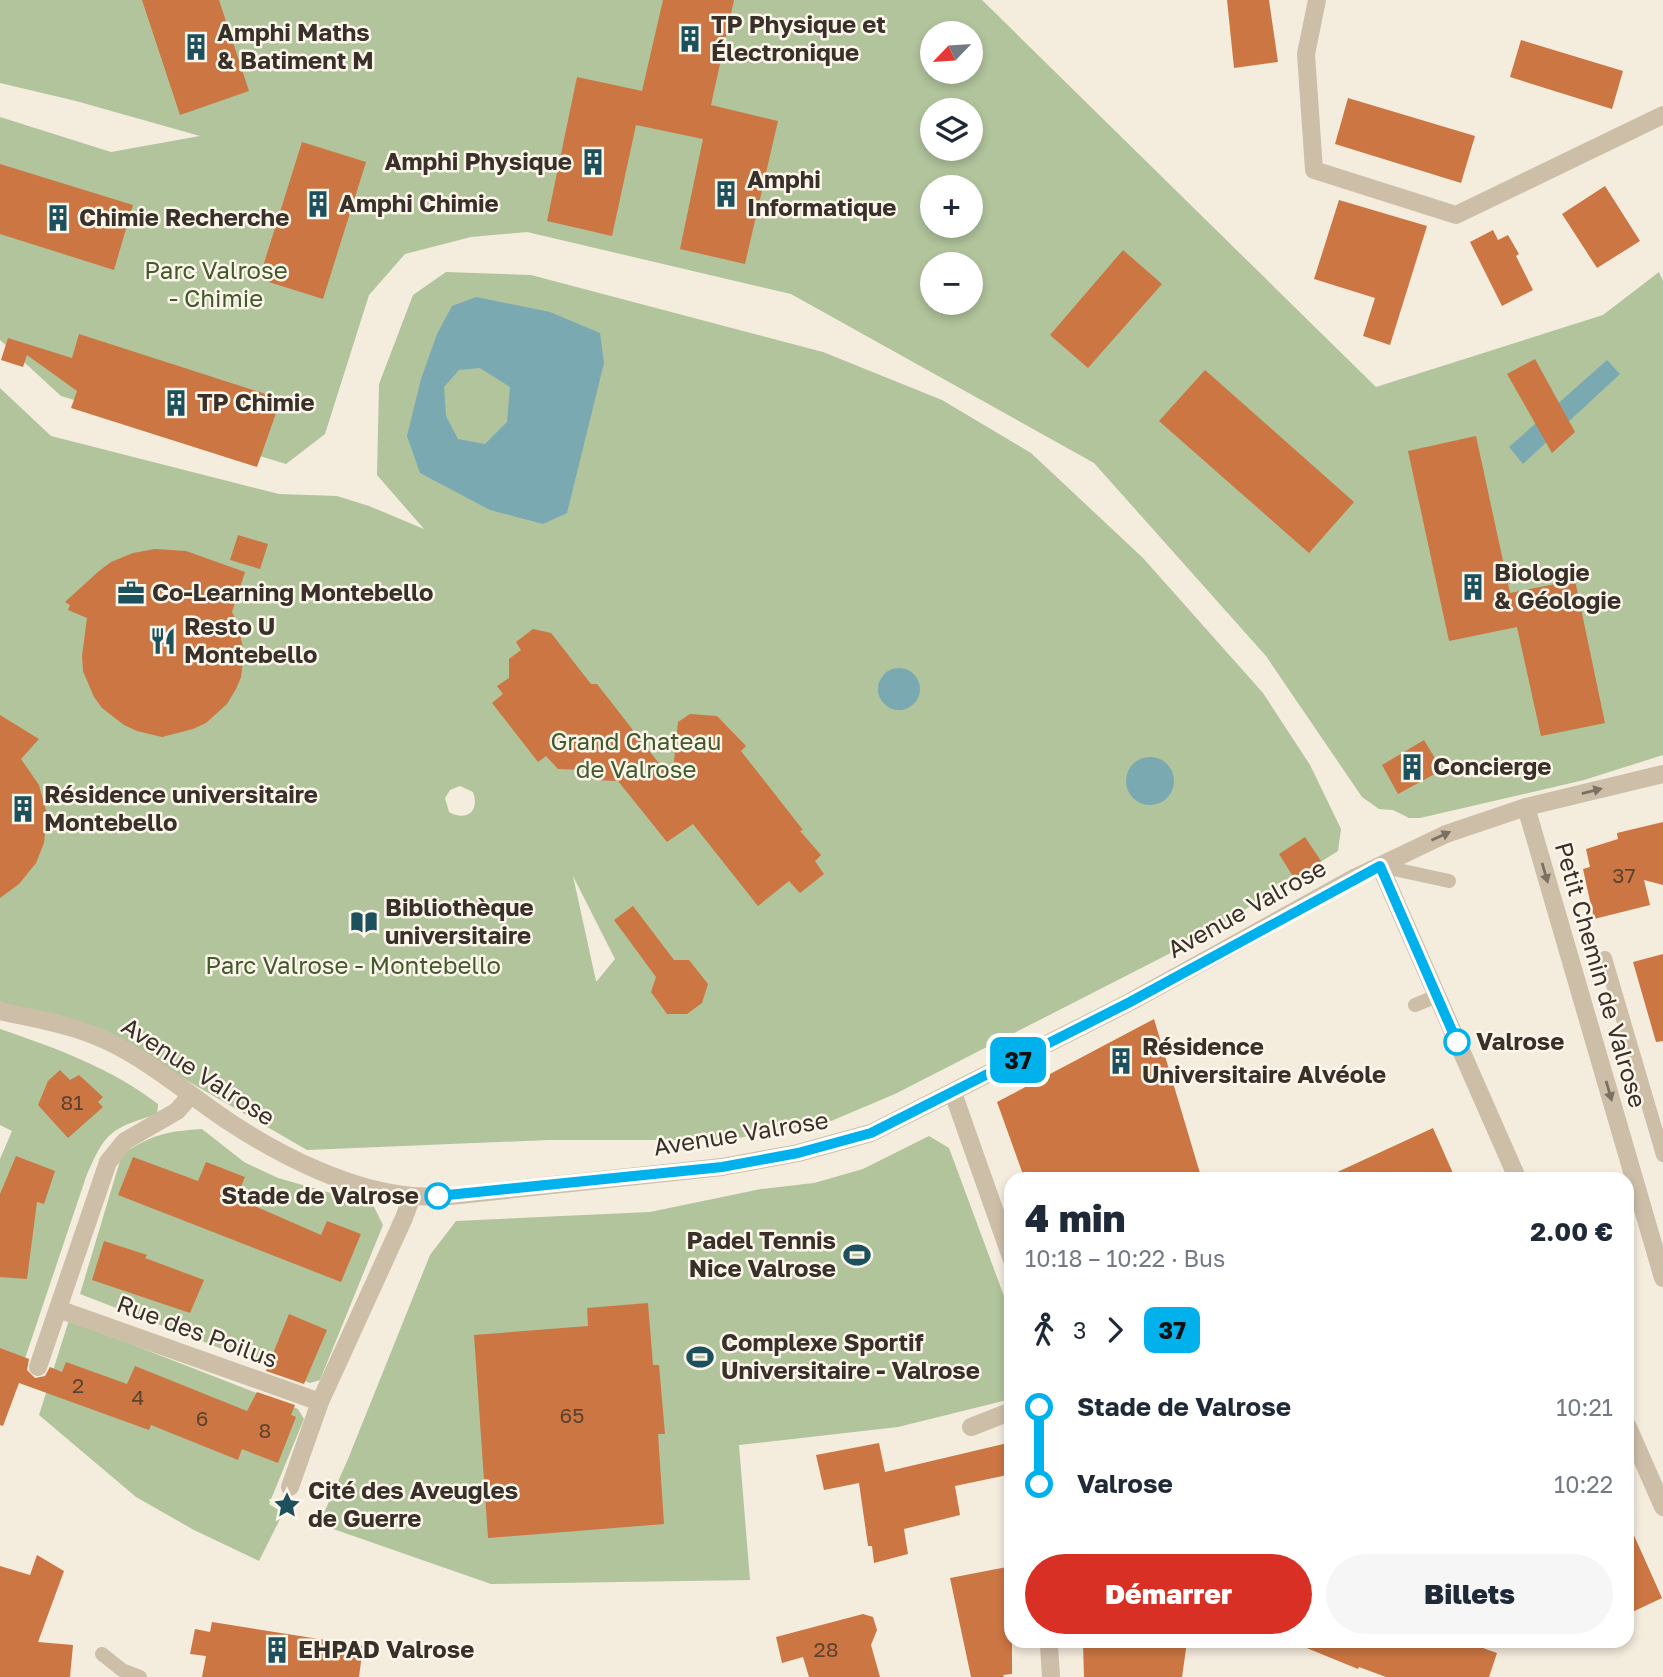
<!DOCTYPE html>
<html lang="fr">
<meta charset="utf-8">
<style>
body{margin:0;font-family:"Golos Text",sans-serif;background:#f6f6f7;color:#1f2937;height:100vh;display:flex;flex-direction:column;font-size:26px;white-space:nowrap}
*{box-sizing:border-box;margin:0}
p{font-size:23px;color:#747a83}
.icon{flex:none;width:38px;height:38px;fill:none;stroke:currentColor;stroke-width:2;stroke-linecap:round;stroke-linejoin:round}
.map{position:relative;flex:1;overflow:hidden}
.panel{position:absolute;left:1004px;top:1172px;width:630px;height:476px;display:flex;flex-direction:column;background:#fff;border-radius:21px;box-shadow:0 4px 10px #0003}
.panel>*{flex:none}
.badge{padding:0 14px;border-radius:10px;font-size:24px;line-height:46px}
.needle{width:46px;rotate:245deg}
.tools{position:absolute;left:920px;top:21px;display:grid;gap:14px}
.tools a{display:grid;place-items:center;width:63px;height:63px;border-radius:50%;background:#fff;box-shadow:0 4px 10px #0003;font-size:35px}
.map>.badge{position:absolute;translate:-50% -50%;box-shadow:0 0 0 4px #fff}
.legs{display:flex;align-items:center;gap:10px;height:77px;padding:0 21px;font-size:23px}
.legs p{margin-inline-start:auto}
.overview{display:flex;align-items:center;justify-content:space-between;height:119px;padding:0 21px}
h1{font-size:38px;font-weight:800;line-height:52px}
.button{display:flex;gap:14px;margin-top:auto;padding:14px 21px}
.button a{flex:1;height:80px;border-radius:42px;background:#d93025;color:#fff;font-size:28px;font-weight:800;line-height:80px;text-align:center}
.button a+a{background:#f6f6f7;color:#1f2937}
ul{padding:0 21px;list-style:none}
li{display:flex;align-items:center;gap:24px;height:77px;font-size:26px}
li i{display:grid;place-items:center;width:10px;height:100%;margin:0 9px;background:currentColor}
li i::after{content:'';width:18px;height:18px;margin:-9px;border:5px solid;border-radius:50%;background:#fff}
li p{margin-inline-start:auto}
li:first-child i{background:linear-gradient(#0000 50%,currentColor 0)}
li:last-child i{background:linear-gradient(currentColor 50%,#0000 0)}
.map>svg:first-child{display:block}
</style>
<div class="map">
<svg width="1663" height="1677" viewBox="0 0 1663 1677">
<rect width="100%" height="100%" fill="#f4ecdd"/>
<path fill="#b1c49c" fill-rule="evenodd" d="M 0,0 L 982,0 L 1376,387 L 1603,315 L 1659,272 L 1663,281 L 1663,755 L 1584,780 L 1420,818 L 1409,818 L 1393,810 L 1379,809 L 1362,797 L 1266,656 L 1094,463 L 791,294 L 527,232 L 471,237 L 405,254 L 369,295 L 325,434 L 286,464 L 61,396 L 0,340 L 0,117 L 111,152 L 200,136 L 76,101 L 0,83 ZM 933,33 L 971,33 L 971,72 L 933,72 ZM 933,110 L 971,110 L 971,149 L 933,149 ZM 933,187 L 971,187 L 971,226 L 933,226 ZM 933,264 L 971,264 L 971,303 L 933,303 Z
M 446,272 L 531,275 L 823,352 L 942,400 L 1031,453 L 1143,558 L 1263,693 L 1310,765 L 1341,829 L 1338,851 L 1198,939 L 895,1094 L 831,1121 L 728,1140 L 548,1140 L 307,1150 L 96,1028 L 0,1002 L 0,388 L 51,436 L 279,494 L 337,496 L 369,506 L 424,529 L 377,475 L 379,384 L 413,295 ZM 460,786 L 473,792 C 480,811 467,822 449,812 L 445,798 L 450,790 ZM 573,876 L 615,959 L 597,981 L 596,981 Z
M 0,1029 C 56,1048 111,1068 158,1104 L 157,1114 C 110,1129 106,1131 86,1177 L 7,1412 L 0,1409 L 0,1159 L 12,1131 L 0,1125 Z
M 202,1129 L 244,1162 L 278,1178 L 373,1205 L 383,1225 L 320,1380 L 310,1383 L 80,1294 L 122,1154 C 155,1134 163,1132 202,1129 Z
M 929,1136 L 949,1148 L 1011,1315 L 1011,1399 L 898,1427 L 739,1445 L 750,1580 L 491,1584 L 319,1524 L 348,1459 L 430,1255 L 456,1221 L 650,1212 L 761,1189 L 814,1183 L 863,1169 Z
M 69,1320 L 298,1409 L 304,1419 L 269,1504 L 283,1513 L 259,1561 L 194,1530 L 136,1497 L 39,1415 Z"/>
<path fill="#7aa9b2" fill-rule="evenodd" d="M 476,297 L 550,312 L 600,333 L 604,363 L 567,513 L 543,524 L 490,510 L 420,473 L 407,436 L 421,379 L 437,334 L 452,306 ZM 480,368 L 510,387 L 507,422 L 485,444 L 458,439 L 446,416 L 444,387 L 459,370 Z
M 1607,360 L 1620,374 L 1523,464 L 1509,447 Z
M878 689a21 21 0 1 1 42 0a21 21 0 1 1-42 0Z
M1126 781a24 24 0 1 1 48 0a24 24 0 1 1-48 0Z"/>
<path fill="#cc7643" d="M 142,0 L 219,0 L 249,91 L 180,115 Z
M 663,0 L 734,0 L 711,105 L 778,121 L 745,264 L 680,249 L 703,139 L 636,125 L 612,236 L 547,221 L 577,77 L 642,91 Z
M 1227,0 L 1269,0 L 1278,62 L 1234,68 Z
M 1521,40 L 1623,71 L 1612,109 L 1510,77 Z
M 1348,98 L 1475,136 L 1461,183 L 1335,144 Z
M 302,142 L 366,162 L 323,299 L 259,279 Z
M 0,164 L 133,205 L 114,270 L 0,234 Z
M 1605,186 L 1640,241 L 1597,268 L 1562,214 Z
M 1339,200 L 1427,226 L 1390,345 L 1363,336 L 1375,298 L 1314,279 Z
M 1493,230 L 1498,240 L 1508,235 L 1519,254 L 1516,256 L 1533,290 L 1502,306 L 1470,242 Z
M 1123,250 L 1162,284 L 1088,368 L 1050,335 Z
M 79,334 L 281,399 L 257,467 L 71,408 L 77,391 L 27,355 L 23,367 L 1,360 L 8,338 L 72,358 Z
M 1535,359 L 1575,432 L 1552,453 L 1507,374 Z
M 1205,370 L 1354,502 L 1309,553 L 1159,421 Z
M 1476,436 L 1510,593 L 1575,580 L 1605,723 L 1541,736 L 1517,627 L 1449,641 L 1408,451 Z
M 238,535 L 268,544 L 260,569 L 230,560 Z
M 155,549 L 186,551 L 245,572 L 232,612 L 238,624 L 244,653 L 241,677 L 236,689 L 227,704 L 206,723 L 193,729 L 162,737 L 137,731 L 124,725 L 102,708 L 94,697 L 83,671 L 82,656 L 87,618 L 68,610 L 70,605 L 65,602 L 99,571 L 111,562 L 133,553 Z
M 533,629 L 551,633 L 591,684 L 597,684 L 672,780 L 678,722 L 690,714 L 717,716 L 746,746 L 741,751 L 803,830 L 800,831 L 821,855 L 815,861 L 824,874 L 800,893 L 789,881 L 758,906 L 693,824 L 667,842 L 618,781 L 593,780 L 584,770 L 558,769 L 546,756 L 538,762 L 492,703 L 503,694 L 497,686 L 509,678 L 509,659 L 521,650 L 516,642 Z
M 0,715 L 39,739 L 21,759 L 39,785 L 47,814 L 44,843 L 36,863 L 19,884 L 0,898 Z
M 1424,740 L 1442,770 L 1398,794 L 1382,765 Z
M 1663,822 L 1663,885 L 1644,880 L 1650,905 L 1594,919 L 1583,869 L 1590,867 L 1586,849 L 1618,839 L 1617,833 Z
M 1305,837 L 1321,861 L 1294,878 L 1279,854 Z
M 633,906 L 674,960 L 689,960 L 708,984 L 702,1003 L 687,1014 L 667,1014 L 651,992 L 656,977 L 614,920 Z
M 1663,954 L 1663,1041 L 1656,1042 L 1633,962 Z
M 1154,1019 L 1202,1180 L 1025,1180 L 997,1102 Z
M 60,1070 L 70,1080 L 79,1075 L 103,1097 L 98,1102 L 103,1107 L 68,1138 L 38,1105 L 48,1081 Z
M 1433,1128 L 1456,1180 L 1320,1180 Z
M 16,1156 L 55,1171 L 44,1204 L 37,1202 L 27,1279 L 0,1277 L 0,1194 Z
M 133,1157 L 198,1181 L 206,1162 L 245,1177 L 236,1198 L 321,1235 L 327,1221 L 361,1234 L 341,1282 L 118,1195 Z
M 104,1241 L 147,1255 L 145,1258 L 204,1280 L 190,1313 L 92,1280 Z
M 648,1303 L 653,1365 L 659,1365 L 665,1434 L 658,1434 L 664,1524 L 488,1538 L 474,1335 L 588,1326 L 587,1308 Z
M 289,1314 L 327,1330 L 304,1384 L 266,1371 Z
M 0,1348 L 29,1359 L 27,1370 L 35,1378 L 45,1376 L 50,1367 L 62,1372 L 66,1362 L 127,1384 L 135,1366 L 247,1411 L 257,1392 L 295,1405 L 291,1415 L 296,1417 L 278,1463 L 242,1449 L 238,1460 L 151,1425 L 149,1430 L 19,1383 L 3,1426 L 0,1425 Z
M 1012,1442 L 1012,1474 L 955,1486 L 960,1515 L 904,1529 L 908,1554 L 874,1563 L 872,1546 L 868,1546 L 859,1483 L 824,1490 L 816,1455 L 879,1443 L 885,1472 Z
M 1628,1522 L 1662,1598 L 1628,1614 Z
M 37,1555 L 64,1571 L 38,1642 L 73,1645 L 70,1677 L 0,1677 L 0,1566 L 30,1575 Z
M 1012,1566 L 1012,1674 L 1003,1675 L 1004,1677 L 971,1677 L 950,1578 Z
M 863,1614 L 873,1617 L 877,1630 L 871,1645 L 880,1677 L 809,1677 L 803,1657 L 782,1663 L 776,1637 Z
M 212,1622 L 363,1646 L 359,1677 L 202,1677 L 206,1656 L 190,1654 L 195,1629 L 210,1632 Z
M 1083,1642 L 1187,1642 L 1182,1677 L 1084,1677 Z
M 1292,1642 L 1466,1642 L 1497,1653 L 1489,1677 L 1386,1677 L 1359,1667 L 1358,1669 Z"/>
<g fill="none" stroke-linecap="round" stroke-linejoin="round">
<path stroke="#cdbea8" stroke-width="14" d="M 1380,866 L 1449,881
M 1605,958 L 1663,1155
M 1415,1005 L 1437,996
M 102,1654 L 122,1670 L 140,1677"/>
<path stroke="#cdbea8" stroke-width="18" d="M 1317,0 L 1306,54 L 1314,170 L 1456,215 L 1663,115
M 1526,807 L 1663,1278
M 1380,866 L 1518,1180
M 0,1011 C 36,1019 74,1025 107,1041 C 152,1062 190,1096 231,1123 C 283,1157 351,1191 413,1196 C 425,1197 438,1196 450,1196 L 722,1167 L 798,1153 L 871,1133 L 1130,1002 L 1356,877 L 1446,834 L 1526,807 L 1663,774
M 953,1093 L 1012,1260
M 58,1309 L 320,1402
M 38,1367 L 108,1162 L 125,1141 L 177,1111 L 191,1095
M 971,1427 L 1012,1411
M 1628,1427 L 1663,1507
M 290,1487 L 320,1402 L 404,1218 L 412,1196
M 1049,1645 L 1051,1677"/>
</g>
<defs><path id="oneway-solid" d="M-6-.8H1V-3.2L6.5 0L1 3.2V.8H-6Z" transform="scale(1.75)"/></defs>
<g fill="#7c7062">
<use href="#oneway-solid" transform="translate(1592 791) rotate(-14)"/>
<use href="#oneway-solid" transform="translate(1441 836) rotate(-24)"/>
<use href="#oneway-solid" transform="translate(1545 873) rotate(74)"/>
<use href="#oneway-solid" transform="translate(1609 1091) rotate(74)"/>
</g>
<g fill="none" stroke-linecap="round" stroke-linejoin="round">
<defs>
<path id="line-1" d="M 438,1196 L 722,1167 L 798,1153 L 871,1133 L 1130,1002 L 1380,866 L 1457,1042"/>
</defs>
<use href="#line-1" stroke="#fff" stroke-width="16"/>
<use href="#line-1" stroke="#00b1eb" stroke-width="10"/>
</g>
<defs>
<symbol id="building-bare" viewBox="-9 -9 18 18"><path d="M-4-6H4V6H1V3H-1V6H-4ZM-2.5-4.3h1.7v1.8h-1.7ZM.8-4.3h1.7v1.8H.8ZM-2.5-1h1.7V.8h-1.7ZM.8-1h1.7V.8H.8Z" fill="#1c505d" stroke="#fbf5ea" stroke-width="2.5" paint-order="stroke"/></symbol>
<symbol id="office-bare" viewBox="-9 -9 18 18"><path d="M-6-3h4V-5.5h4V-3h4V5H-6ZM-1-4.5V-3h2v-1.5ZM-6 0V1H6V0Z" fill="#1c505d" stroke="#fbf5ea" stroke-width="2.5" paint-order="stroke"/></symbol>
<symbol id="restaurant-bare" viewBox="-9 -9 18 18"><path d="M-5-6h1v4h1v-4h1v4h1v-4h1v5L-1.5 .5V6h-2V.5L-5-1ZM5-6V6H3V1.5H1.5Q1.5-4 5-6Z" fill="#1c505d" stroke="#fbf5ea" stroke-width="2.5" paint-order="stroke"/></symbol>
<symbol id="library-bare" viewBox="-9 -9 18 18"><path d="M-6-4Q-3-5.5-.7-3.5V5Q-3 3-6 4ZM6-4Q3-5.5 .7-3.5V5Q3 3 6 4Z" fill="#1c505d" stroke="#fbf5ea" stroke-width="2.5" paint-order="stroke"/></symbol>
<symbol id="stadium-bare" viewBox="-9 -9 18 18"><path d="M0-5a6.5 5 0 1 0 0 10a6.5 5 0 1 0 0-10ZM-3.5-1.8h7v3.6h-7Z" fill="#1c505d" stroke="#fbf5ea" stroke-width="2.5" paint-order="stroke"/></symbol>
<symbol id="sight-bare" viewBox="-9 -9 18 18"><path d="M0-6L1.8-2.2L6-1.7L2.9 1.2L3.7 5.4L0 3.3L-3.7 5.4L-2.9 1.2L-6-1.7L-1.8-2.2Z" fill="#1c505d" stroke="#fbf5ea" stroke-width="2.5" paint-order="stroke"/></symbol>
</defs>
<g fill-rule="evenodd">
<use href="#building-bare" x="671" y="20" width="38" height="38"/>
<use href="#building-bare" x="177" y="28" width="38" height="38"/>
<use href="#building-bare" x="574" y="143" width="38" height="38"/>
<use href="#building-bare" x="707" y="175" width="38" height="38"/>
<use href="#building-bare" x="299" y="185" width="38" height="38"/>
<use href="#building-bare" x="39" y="199" width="38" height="38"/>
<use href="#building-bare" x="157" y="384" width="38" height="38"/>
<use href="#building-bare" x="1454" y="568" width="38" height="38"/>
<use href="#office-bare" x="112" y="574" width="38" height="38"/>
<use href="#restaurant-bare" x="144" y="622" width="38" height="38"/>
<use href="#building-bare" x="1393" y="748" width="38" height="38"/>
<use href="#building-bare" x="4" y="790" width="38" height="38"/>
<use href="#library-bare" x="345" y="903" width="38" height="38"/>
<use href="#building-bare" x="1102" y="1042" width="38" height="38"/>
<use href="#stadium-bare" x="838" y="1236" width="38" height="38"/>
<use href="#stadium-bare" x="681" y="1338" width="38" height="38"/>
<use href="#sight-bare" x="268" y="1486" width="38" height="38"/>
<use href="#building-bare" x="258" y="1631" width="38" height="38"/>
</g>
<g fill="#fff" stroke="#00b1eb" stroke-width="3.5">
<circle cx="1457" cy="1042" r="12"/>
<circle cx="438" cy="1196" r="12"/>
</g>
<g text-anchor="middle" stroke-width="5" stroke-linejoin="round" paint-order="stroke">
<g font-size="21" fill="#5e4230">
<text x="1624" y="883">37</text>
<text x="72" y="1110">81</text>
<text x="78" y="1393">2</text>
<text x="138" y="1405">4</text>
<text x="572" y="1423">65</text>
<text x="202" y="1426">6</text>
<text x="265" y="1438">8</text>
<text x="826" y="1657">28</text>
</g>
<g font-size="24" font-weight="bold" fill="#393029" stroke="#fbf5ea" text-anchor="start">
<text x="711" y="33">TP Physique et<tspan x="711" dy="28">Électronique</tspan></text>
<text x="217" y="41">Amphi Maths<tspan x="217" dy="28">&amp; Batiment M</tspan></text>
<text x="572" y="170" text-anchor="end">Amphi Physique</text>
<text x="747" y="188">Amphi<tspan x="747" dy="28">Informatique</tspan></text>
<text x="339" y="212">Amphi Chimie</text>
<text x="79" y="226">Chimie Recherche</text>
<text x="197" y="411">TP Chimie</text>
<text x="1494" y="581">Biologie<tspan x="1494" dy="28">&amp; Géologie</tspan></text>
<text x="152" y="601">Co-Learning Montebello</text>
<text x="184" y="635">Resto U<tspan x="184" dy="28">Montebello</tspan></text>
<text x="1433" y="775">Concierge</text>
<text x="44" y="803">Résidence universitaire<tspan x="44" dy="28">Montebello</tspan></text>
<text x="385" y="916">Bibliothèque<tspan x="385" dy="28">universitaire</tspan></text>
<text x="1142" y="1055">Résidence<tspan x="1142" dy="28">Universitaire Alvéole</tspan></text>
<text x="836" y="1249" text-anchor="end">Padel Tennis<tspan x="836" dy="28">Nice Valrose</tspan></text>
<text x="721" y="1351">Complexe Sportif<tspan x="721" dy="28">Universitaire - Valrose</tspan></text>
<text x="308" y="1499">Cité des Aveugles<tspan x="308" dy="28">de Guerre</tspan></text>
<text x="298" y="1658">EHPAD Valrose</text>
</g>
<g font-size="24" fill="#42592b" stroke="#fbf5ea">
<text x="216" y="279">Parc Valrose<tspan x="216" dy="28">- Chimie</tspan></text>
<text x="636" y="750">Grand Chateau<tspan x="636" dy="28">de Valrose</tspan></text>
<text x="353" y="974">Parc Valrose - Montebello</text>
</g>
<g font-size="24" fill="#393029" stroke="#fbf5ea">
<text transform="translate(1247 909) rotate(-29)" y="8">Avenue Valrose</text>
<text transform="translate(1600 975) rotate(74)" y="8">Petit Chemin de Valrose</text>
<text transform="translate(198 1072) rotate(33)" y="8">Avenue Valrose</text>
<text transform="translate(741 1134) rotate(-9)" y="8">Avenue Valrose</text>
<text transform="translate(197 1332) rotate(20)" y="8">Rue des Poilus</text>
</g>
<g font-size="24" font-weight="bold" fill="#393029" stroke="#fbf5ea" text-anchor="start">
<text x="1476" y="1050">Valrose</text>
<text x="419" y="1204" text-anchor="end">Stade de Valrose</text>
</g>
</g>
</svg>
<div class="tools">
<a><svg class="needle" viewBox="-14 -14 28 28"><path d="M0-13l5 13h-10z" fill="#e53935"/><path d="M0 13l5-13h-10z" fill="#747a83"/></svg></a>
<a><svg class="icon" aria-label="layers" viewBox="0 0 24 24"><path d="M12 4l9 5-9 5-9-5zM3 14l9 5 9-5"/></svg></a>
<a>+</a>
<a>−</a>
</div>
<b class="badge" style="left:1018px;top:1060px;background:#00b1eb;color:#111">37</b>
<section class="panel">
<div class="overview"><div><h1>4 min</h1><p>10:18 – 10:22 · Bus</p></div><b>2.00 €</b></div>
<div class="legs"><svg class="icon" aria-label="walk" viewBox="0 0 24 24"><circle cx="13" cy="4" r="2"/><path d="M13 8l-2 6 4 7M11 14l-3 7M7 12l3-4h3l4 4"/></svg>3<svg class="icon" aria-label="forward" viewBox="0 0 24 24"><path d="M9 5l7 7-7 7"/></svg><b class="badge" style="background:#00b1eb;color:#111">37</b></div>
<ul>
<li><i style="color:#00b1eb"></i><b>Stade de Valrose</b><p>10:21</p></li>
<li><i style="color:#00b1eb"></i><b>Valrose</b><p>10:22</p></li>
</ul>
<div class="button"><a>Démarrer</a><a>Billets</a></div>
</section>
</div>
